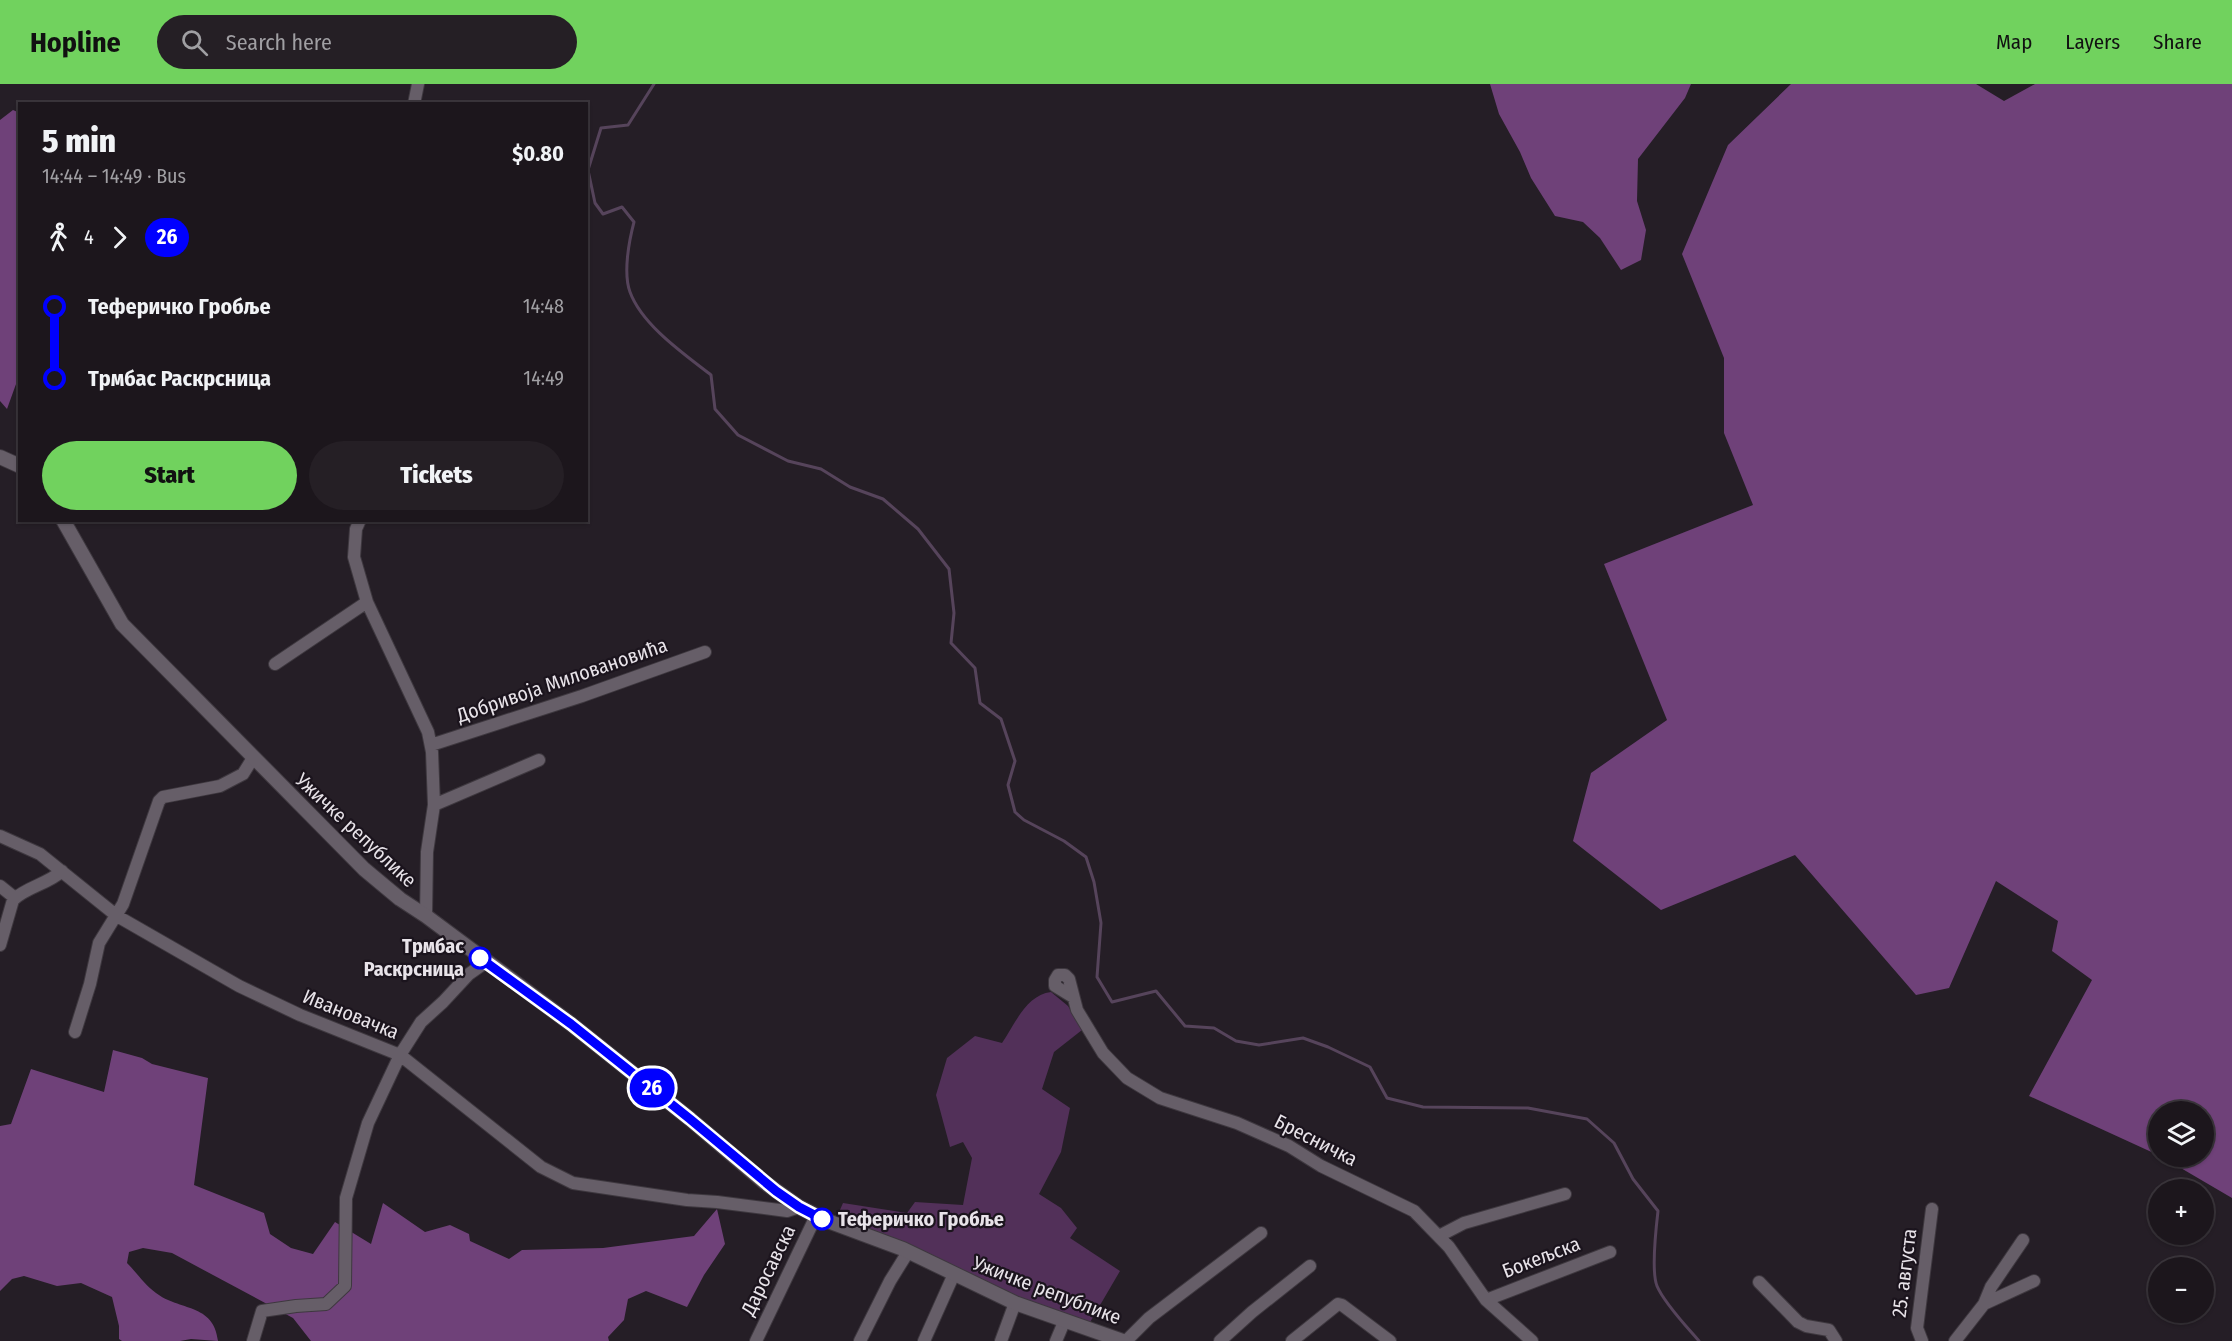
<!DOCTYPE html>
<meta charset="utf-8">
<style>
body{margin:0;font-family:"Fira Sans Condensed",sans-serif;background:#251f25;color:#f1f3f6;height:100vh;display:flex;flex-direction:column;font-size:22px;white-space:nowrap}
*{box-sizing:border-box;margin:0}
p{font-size:20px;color:#a09fa3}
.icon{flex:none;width:33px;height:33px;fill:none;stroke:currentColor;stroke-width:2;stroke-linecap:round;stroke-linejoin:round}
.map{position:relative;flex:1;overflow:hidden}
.sheet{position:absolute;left:18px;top:18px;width:570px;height:420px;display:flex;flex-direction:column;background:#1c161c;border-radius:0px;box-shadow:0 2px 4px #0004,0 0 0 2px #3a353b}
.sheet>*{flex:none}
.badge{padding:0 12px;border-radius:20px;font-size:21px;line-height:39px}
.buttons{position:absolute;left:2148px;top:1017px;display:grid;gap:12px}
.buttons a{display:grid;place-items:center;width:66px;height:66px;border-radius:50%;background:#1c161c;box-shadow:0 2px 4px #0004,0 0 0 2px #3a353b;font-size:30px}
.map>.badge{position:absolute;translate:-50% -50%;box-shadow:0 0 0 3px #fff}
.legs{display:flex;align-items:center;gap:9px;height:66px;padding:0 24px;font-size:20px}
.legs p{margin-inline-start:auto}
.summary{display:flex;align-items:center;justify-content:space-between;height:102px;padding:0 24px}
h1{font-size:33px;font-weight:800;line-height:45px}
.button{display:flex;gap:12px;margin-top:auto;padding:12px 24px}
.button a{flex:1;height:69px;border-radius:36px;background:#71d25e;color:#111;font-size:24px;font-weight:800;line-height:69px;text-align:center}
.button a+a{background:#251f25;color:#f1f3f6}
ul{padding:0 24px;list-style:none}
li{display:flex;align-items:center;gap:21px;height:72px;font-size:22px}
li i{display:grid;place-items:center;width:9px;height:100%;margin:0 8px;background:currentColor}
li i::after{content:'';width:15px;height:15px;margin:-8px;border:4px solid;border-radius:50%;background:#1c161c}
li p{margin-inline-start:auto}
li:first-child i{background:linear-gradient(#0000 50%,currentColor 0)}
li:last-child i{background:linear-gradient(currentColor 50%,#0000 0)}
header{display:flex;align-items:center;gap:36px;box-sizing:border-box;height:84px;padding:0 30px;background:#71d25e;color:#111}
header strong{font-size:28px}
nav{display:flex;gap:33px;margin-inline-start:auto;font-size:21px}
.search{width:420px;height:54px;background:#251f25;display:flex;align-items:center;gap:15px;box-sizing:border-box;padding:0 21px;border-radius:33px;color:#a09fa3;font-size:22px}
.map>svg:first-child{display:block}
</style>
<header>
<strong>Hopline</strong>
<div class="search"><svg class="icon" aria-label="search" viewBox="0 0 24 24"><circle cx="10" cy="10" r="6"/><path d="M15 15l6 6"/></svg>Search here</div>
<nav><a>Map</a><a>Layers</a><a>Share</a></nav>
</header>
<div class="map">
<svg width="2232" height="1257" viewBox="0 0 2232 1257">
<rect width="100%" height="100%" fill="#251e26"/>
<path fill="#523059" d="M 1051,908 L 1068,922 L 1082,946 L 1054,968 L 1042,1005 L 1070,1024 L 1061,1068 L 1039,1110 L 1061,1124 L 1077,1144 L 1070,1154 L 1120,1187 L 1089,1240 L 1062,1231 L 836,1135 L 843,1119 L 907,1129 L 915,1118 L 963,1121 L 972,1074 L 963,1058 L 950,1063 L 936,1011 L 947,974 L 975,952 L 1002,959 C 1015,940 1026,911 1051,908 Z"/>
<path fill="#6f4179" d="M 1490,0 L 1691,0 L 1685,14 L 1638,75 L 1637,117 L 1646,146 L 1641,176 L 1621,186 L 1600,154 L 1583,138 L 1555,132 L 1531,94 L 1520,68 L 1499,30 Z
M 1791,0 L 1976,0 L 2004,17 L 2035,0 L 2232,0 L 2232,1114 L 2162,1073 L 2204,1072 L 2204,1028 L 2158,1028 L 2158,1071 L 2029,1012 L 2092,896 L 2052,867 L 2058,837 L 1996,797 L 1949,904 L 1916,911 L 1795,771 L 1661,826 L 1573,757 L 1591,689 L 1667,636 L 1604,480 L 1753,421 L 1724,349 L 1724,274 L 1682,170 L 1728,61 Z
M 13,26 L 20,29 L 20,289 L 7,325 L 0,317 L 0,36 Z
M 113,966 L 142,974 L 152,980 L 208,994 L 194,1101 L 264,1129 L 270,1150 L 291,1164 L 313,1170 L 335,1138 L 371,1160 L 383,1119 L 425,1148 L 450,1141 L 469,1150 L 470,1157 L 509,1175 L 522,1166 L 603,1164 L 694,1152 L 717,1125 L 725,1160 L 704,1191 L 687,1223 L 646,1207 L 628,1215 L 624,1236 L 608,1253 L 609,1257 L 311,1257 L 293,1234 L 172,1169 L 143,1164 L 129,1168 L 127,1179 C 136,1188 145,1201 156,1209 C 179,1227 214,1219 218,1257 L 191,1255 L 180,1257 L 122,1257 L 119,1255 L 119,1242 L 112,1213 L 81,1199 L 57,1202 L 24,1192 L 12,1195 L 0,1207 L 0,1042 L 11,1040 L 31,985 L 104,1008 Z"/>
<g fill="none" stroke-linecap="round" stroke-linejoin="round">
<path stroke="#56445b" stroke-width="3" d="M 654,0 L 628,41 L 601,44 L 588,86 L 595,119 L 603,130 L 622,123 L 634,138 C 629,157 623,189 630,208 C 642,241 684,270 711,291 L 715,325 L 738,351 L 788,377 L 821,385 L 850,403 L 883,415 L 918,445 L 949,485 L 954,529 L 951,559 L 975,584 L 980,619 L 1001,635 L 1015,677 L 1008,701 L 1015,728 L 1024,736 L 1064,757 L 1086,773 L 1094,798 L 1101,839 L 1097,893 L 1112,918 L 1156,907 L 1185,942 L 1214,944 L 1236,957 L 1259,961 L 1303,954 L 1328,963 L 1370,983 L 1387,1014 L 1423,1023 L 1528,1024 L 1587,1035 L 1614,1059 L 1633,1095 L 1658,1127 C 1656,1144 1651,1187 1657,1202 C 1664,1219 1687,1243 1699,1257"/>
<defs>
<path id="minor" d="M 414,20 L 418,0
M 360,436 L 356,445 L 354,473 L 367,518 L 428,648 L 432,668 L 434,721 L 427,768 L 426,832
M 275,580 L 367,518
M 431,661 L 582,612 L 705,568
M 434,721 L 539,676
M 0,752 L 40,770 L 117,832 L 239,902 L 300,931 L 400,971 L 541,1083 L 573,1099 L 687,1116 L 717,1118 L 787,1127 L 799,1123
M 0,802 L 15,814
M 0,861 L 13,816 C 26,803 48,800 62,787
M 1073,913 L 1055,902 L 1055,896 L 1058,891 L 1065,891 L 1069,895 L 1077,926 L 1103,969 L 1127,994 L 1160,1014 L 1237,1039 L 1289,1062 L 1321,1082 L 1414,1127 L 1449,1163 L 1486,1216 L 1532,1257
M 75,948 L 90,900 L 99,859 L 123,820 L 159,717 L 163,713 L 220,702 L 243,690 L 253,674
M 1439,1152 L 1464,1139 L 1565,1110
M 1759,1198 L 1798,1238 L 1806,1242 L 1829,1246 L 1836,1257
M 1486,1216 L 1610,1168
M 1984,1220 L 2034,1197
M 253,1257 L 262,1227 L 296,1222 L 326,1220 L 345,1202 L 346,1114 L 368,1039 L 400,971 L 421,938 L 443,918 L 469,890 L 486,878
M 756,1257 L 816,1132
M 860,1257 L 890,1197 L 908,1168
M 924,1257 L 954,1190
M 1001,1257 L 1015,1219
M 1056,1257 L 1064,1238
M 1126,1257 L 1149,1234 L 1261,1149
M 1220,1257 L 1252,1228 L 1310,1182
M 1292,1257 L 1338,1220 L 1342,1221 L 1390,1257
M 1922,1257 L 1917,1244 L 1932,1125
M 1955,1257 L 1984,1220 L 1991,1203 L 2023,1156"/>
<path id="tertiary" d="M 0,373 L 20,382
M 63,436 L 122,540 L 364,785 L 400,815 L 426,832 L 571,940 L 690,1035 L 764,1098 L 799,1123 L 825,1136 L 903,1165 L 1015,1219 L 1123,1257"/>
</defs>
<use href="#minor" stroke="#3e383f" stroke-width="14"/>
<use href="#tertiary" stroke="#3e383f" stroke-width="16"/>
<use href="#minor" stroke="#665e68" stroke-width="12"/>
<use href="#tertiary" stroke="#665e68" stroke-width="14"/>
</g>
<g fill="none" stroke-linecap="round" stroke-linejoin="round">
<defs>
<path id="line-1" d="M 480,874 L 571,940 L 690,1035 L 776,1107 L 799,1123 L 822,1135"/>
</defs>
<use href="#line-1" stroke="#fff" stroke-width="14"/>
<use href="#line-1" stroke="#00f" stroke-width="9"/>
</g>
<g fill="#fff" stroke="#00f" stroke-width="3">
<circle cx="480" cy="874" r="10"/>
<circle cx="822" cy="1135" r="10"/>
</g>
<g text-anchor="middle" stroke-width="4.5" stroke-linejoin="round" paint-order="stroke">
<g font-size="20" fill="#e8e3e9" stroke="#1b141d">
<text transform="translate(562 596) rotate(-19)" y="7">Добривоја Миловановића</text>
<text transform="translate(356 746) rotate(43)" y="7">Ужичке републике</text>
<text transform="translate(351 930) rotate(22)" y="7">Ивановачка</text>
<text transform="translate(1316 1056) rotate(27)" y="7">Бресничка</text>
<text transform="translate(1541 1173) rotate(-21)" y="7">Бокељска</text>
<text transform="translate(768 1186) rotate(-64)" y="7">Даросавска</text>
<text transform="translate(1904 1189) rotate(-83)" y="7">25. августа</text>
<text transform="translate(1047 1206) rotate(21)" y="7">Ужичке републике</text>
</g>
<g font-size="20" font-weight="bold" fill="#e8e3e9" stroke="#1b141d" text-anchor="end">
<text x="464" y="869">Трмбас<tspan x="464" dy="23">Раскрсница</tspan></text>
<text x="838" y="1142" text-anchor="start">Теферичко Гробље</text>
</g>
</g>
</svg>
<div class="buttons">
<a><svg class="icon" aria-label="layers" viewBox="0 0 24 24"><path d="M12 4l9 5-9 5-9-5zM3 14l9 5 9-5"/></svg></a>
<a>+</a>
<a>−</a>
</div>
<b class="badge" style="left:652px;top:1004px;background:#00f;color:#fff">26</b>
<section class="sheet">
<div class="summary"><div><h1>5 min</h1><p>14:44 – 14:49 · Bus</p></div><b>$0.80</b></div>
<div class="legs"><svg class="icon" aria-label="walk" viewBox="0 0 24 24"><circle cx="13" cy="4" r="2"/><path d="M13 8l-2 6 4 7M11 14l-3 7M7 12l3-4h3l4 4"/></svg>4<svg class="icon" aria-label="forward" viewBox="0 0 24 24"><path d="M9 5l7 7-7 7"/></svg><b class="badge" style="background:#00f;color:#fff">26</b></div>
<ul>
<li><i style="color:#00f"></i><b>Теферичко Гробље</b><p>14:48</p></li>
<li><i style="color:#00f"></i><b>Трмбас Раскрсница</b><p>14:49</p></li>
</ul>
<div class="button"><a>Start</a><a>Tickets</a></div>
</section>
</div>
